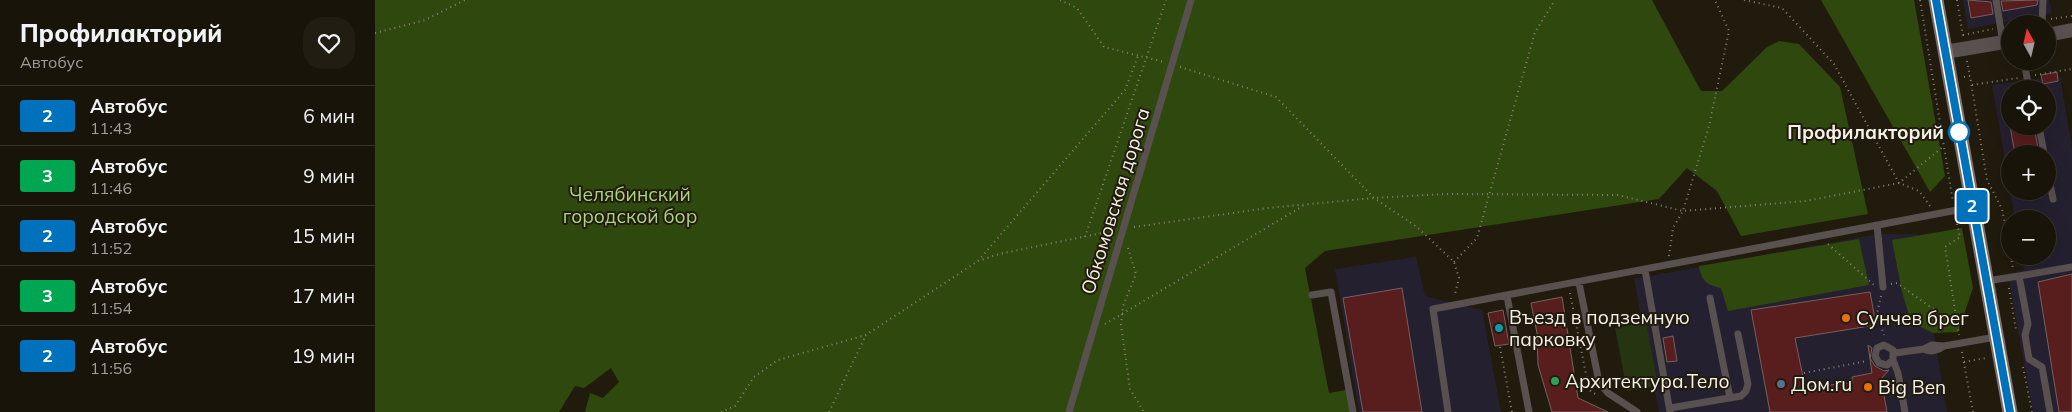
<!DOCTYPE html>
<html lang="ru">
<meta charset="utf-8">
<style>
body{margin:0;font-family:Mulish,sans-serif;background:#221d13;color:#f1f3f6;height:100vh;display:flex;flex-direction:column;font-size:19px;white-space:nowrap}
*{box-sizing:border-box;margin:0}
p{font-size:16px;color:#9f9e9c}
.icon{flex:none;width:28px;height:28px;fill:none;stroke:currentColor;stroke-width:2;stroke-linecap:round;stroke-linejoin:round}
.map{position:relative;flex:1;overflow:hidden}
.panel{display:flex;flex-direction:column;background:#19140a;width:375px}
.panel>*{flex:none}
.badge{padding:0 10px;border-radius:4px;font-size:18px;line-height:32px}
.needle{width:32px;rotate:352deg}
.fabs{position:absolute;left:1626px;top:15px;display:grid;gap:10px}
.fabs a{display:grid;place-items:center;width:55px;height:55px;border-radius:50%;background:#19140a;box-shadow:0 5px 20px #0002,0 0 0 1px #37332b;font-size:25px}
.map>.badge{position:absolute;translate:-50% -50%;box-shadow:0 0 0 2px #fff}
.round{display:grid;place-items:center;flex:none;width:52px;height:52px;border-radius:20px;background:#221d13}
.overview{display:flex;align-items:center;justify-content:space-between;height:85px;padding:0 20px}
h1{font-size:24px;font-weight:800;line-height:38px}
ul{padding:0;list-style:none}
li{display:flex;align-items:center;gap:15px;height:60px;padding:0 20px;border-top:1px solid #37332b}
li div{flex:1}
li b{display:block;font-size:19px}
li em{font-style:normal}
li .badge{min-width:55px;font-weight:700;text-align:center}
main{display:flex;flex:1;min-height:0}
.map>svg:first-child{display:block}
</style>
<main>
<section class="panel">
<div class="overview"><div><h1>Профилакторий</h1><p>Автобус</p></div><a class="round"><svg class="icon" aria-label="heart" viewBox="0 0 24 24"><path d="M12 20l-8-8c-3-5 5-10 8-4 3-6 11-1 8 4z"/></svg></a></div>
<ul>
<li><span class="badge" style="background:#0072bc;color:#fff">2</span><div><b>Автобус</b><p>11:43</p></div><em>6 мин</em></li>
<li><span class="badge" style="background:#00a651;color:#fff">3</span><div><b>Автобус</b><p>11:46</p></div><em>9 мин</em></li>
<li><span class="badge" style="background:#0072bc;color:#fff">2</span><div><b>Автобус</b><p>11:52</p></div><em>15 мин</em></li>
<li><span class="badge" style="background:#00a651;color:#fff">3</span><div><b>Автобус</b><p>11:54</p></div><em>17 мин</em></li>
<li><span class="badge" style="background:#0072bc;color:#fff">2</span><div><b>Автобус</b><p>11:56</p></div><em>19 мин</em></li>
</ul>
</section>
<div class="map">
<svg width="1697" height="412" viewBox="0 0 1697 412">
<rect width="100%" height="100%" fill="#211b0e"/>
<path fill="#242030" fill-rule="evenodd" d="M 1588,0 L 1674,0 L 1677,13 L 1593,29 Z
M 1685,76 L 1697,149 L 1697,412 L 1658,412 L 1633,274 L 1649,270 L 1647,256 L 1672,256 L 1672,219 L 1640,219 L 1635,191 L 1672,191 L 1672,154 L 1635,154 L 1635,189 L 1617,85 ZM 1635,89 L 1672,89 L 1672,126 L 1635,126 Z
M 1503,234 L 1542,234 L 1572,412 L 1284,412 L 1259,279 Z
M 1041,257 L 1050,296 L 1107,310 L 1126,412 L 984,412 L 960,269 Z"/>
<path fill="#253512" d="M 1271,322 L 1283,385 L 1252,391 L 1240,328 Z"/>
<path fill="#2f480d" d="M 0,0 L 1277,0 L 1326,91 L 1347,91 L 1392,47 L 1404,41 L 1424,44 L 1465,87 L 1493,214 L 1366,236 L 1342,191 L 1312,168 L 1284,199 L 950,251 L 930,268 L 954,393 L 971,390 L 975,412 L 210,412 L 215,393 L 228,398 L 244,382 L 236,368 L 209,388 L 200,386 L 184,412 L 0,412 Z
M 1446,0 L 1539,0 L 1570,176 L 1555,192 Z
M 1587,228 L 1598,288 L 1583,332 L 1558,333 L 1536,322 L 1527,292 L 1517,240 Z
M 1484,239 L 1494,285 L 1353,311 L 1346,288 C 1332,285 1326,281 1324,266 Z"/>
<path fill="#581d1d" stroke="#74615f" d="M 1593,0 L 1616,2 L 1618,14 L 1596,18 Z
M 1663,0 L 1662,5 L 1628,11 L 1626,1 Z
M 1682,72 L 1683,81 L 1668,84 L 1666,75 Z
M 1635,126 L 1659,126 L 1664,154 L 1640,154 Z
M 1697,274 L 1697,412 L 1684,412 L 1663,282 Z
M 1027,288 L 1047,412 L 988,412 L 968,298 Z
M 1495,292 L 1501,325 L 1420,338 L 1430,387 L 1478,383 L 1477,377 L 1497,373 L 1493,345 L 1497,348 L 1495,358 L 1500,366 L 1509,371 L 1514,370 L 1506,379 L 1512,412 L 1395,412 L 1376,310 Z
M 1187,297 L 1203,398 L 1233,412 L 1177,412 L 1163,365 L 1162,333 L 1156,303 Z
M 1128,310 L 1134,344 L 1120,346 L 1113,313 Z
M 1298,336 L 1302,361 L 1292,362 L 1288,338 Z"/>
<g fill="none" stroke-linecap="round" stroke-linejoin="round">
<path stroke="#878277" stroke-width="2" stroke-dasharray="1 4" stroke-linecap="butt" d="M 685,0 L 702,8 L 729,47 L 789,62
M 1369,0 L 1407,8 L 1459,64 L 1524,183 L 1544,191 L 1555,206
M 1545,0 L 1578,202
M 1582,0 L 1588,36
M 1676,19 L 1697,16
M 1649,24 L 1657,22
M 0,33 L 50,20 L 90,0
M 1588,35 L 1618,29
M 1592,61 L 1595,76
M 805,67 L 901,97 L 999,198 L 1042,227 L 1079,262 L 1084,278 L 1080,294
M 1660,75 L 1697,69
M 1589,77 L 1595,76 L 1612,180 L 1627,209 L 1635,251
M 1597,85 L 1643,78
M 1581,219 L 1585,237 L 1570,247 L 1584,335
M 759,227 L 893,208 L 999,198 L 1070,194 L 1243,195 L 1308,211 L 1431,201 L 1524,183 L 1569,146
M 710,237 L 791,0
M 1453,244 L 1499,285
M 753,248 L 761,274 L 748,306 L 746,325 L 755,389 L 769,412
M 1294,256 L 1298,228 L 1308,211 L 1334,126 L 1354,31 L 1340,0
M 1636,256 L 1638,269
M 603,261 L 750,90 L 763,56
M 1079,262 L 1102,238 L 1160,32 L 1180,0
M 1516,284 L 1522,283 L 1582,326
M 1634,288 L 1641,330
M 1195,293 L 1214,390 L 1222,395
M 1506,296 L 1502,313 L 1509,335
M 730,324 L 928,206
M 1125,347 L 1137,412
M 1587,352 L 1598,412
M 1589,362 L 1611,358
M 1648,367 L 1657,412
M 1429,373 L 1492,361
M 346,412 L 360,406 L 379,377 L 403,360 L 491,335 L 603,261 L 624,254 L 737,231
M 454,412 L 491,335"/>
<path stroke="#59514f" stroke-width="7" d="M 1621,0 L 1628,43
M 1667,24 L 1668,0
M 1649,61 L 1654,89
M 1664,126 L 1669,154
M 1672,169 L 1678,199
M 1502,225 L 1508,287
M 1270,270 L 1295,412
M 1611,281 L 1644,276
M 1204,283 L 1224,382 L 1233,393 L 1262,412
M 937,295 L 956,292 L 978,412
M 1132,296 L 1154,412
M 1335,298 L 1355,398
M 1549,349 L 1557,345 L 1569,346
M 1520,353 L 1549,349 C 1555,353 1564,350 1569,346 L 1621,337
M 1518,360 L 1512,365 L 1504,363 L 1500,356 L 1502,348 L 1509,345 L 1518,350 L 1518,360 L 1523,373 L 1530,412
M 1295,408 L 1366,396 L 1371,391 L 1373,384 L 1363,334
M 694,412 L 816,0
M 1073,412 L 1058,309 L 1598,207
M 1675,412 L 1667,367 L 1654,359 L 1650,335 L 1653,324 L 1644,276 L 1697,267"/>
<path stroke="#59514f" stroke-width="14" d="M 1672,35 L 1697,30
M 1570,52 L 1635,41"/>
<path stroke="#7c6f6b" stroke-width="15" d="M 1561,0 L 1635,412"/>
</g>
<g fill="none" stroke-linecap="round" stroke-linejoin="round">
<defs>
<path id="line" d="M 1561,0 L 1635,412"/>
</defs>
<use href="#line" stroke="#fff" stroke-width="11"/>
<use href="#line" stroke="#0072bc" stroke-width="8"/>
</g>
<circle fill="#fff" stroke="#0072bc" stroke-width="2.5" cx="1584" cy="132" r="10"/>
<g fill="#e8710a" stroke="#211b0e" stroke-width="2">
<circle cx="1471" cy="318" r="5"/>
<circle cx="1493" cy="387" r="5"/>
</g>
<circle fill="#0f9aa8" stroke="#211b0e" stroke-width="2" cx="1124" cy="328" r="5"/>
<circle fill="#2e9e5b" stroke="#211b0e" stroke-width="2" cx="1180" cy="381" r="5"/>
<circle fill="#5c6f8a" stroke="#211b0e" stroke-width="2" cx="1406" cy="384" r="5"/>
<g text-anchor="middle" stroke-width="4" stroke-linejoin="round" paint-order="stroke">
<g font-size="19" font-weight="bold" fill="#f6f2e9" stroke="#211b0e" text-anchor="end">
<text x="1569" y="139">Профилакторий</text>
</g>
<g font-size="19" fill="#aad480" stroke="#211b0e">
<text x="255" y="201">Челябинский<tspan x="255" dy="22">городской бор</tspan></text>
</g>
<g font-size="19" fill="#f6f2e9" stroke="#211b0e">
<text transform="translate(740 201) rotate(-73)" y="7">Обкомовская дорога</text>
</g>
<g font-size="19" fill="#f6f2e9" stroke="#211b0e" text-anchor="start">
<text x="1134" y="324">Въезд в подземную<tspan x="1134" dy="22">парковку</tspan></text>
<text x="1481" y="325">Сунчев брег</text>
<text x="1190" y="388">Архитектура.Тело</text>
<text x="1416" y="391">Дом.ru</text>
<text x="1503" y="394">Big Ben</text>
</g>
</g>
</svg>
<div class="fabs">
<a><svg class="needle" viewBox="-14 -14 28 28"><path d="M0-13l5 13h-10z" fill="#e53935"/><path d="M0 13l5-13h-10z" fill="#9f9e9c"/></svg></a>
<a><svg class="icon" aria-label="locate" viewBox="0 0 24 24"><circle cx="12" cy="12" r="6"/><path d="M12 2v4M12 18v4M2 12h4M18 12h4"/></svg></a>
<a>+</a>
<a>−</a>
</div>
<b class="badge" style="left:1597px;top:206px;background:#0072bc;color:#fff">2</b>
</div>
</main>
